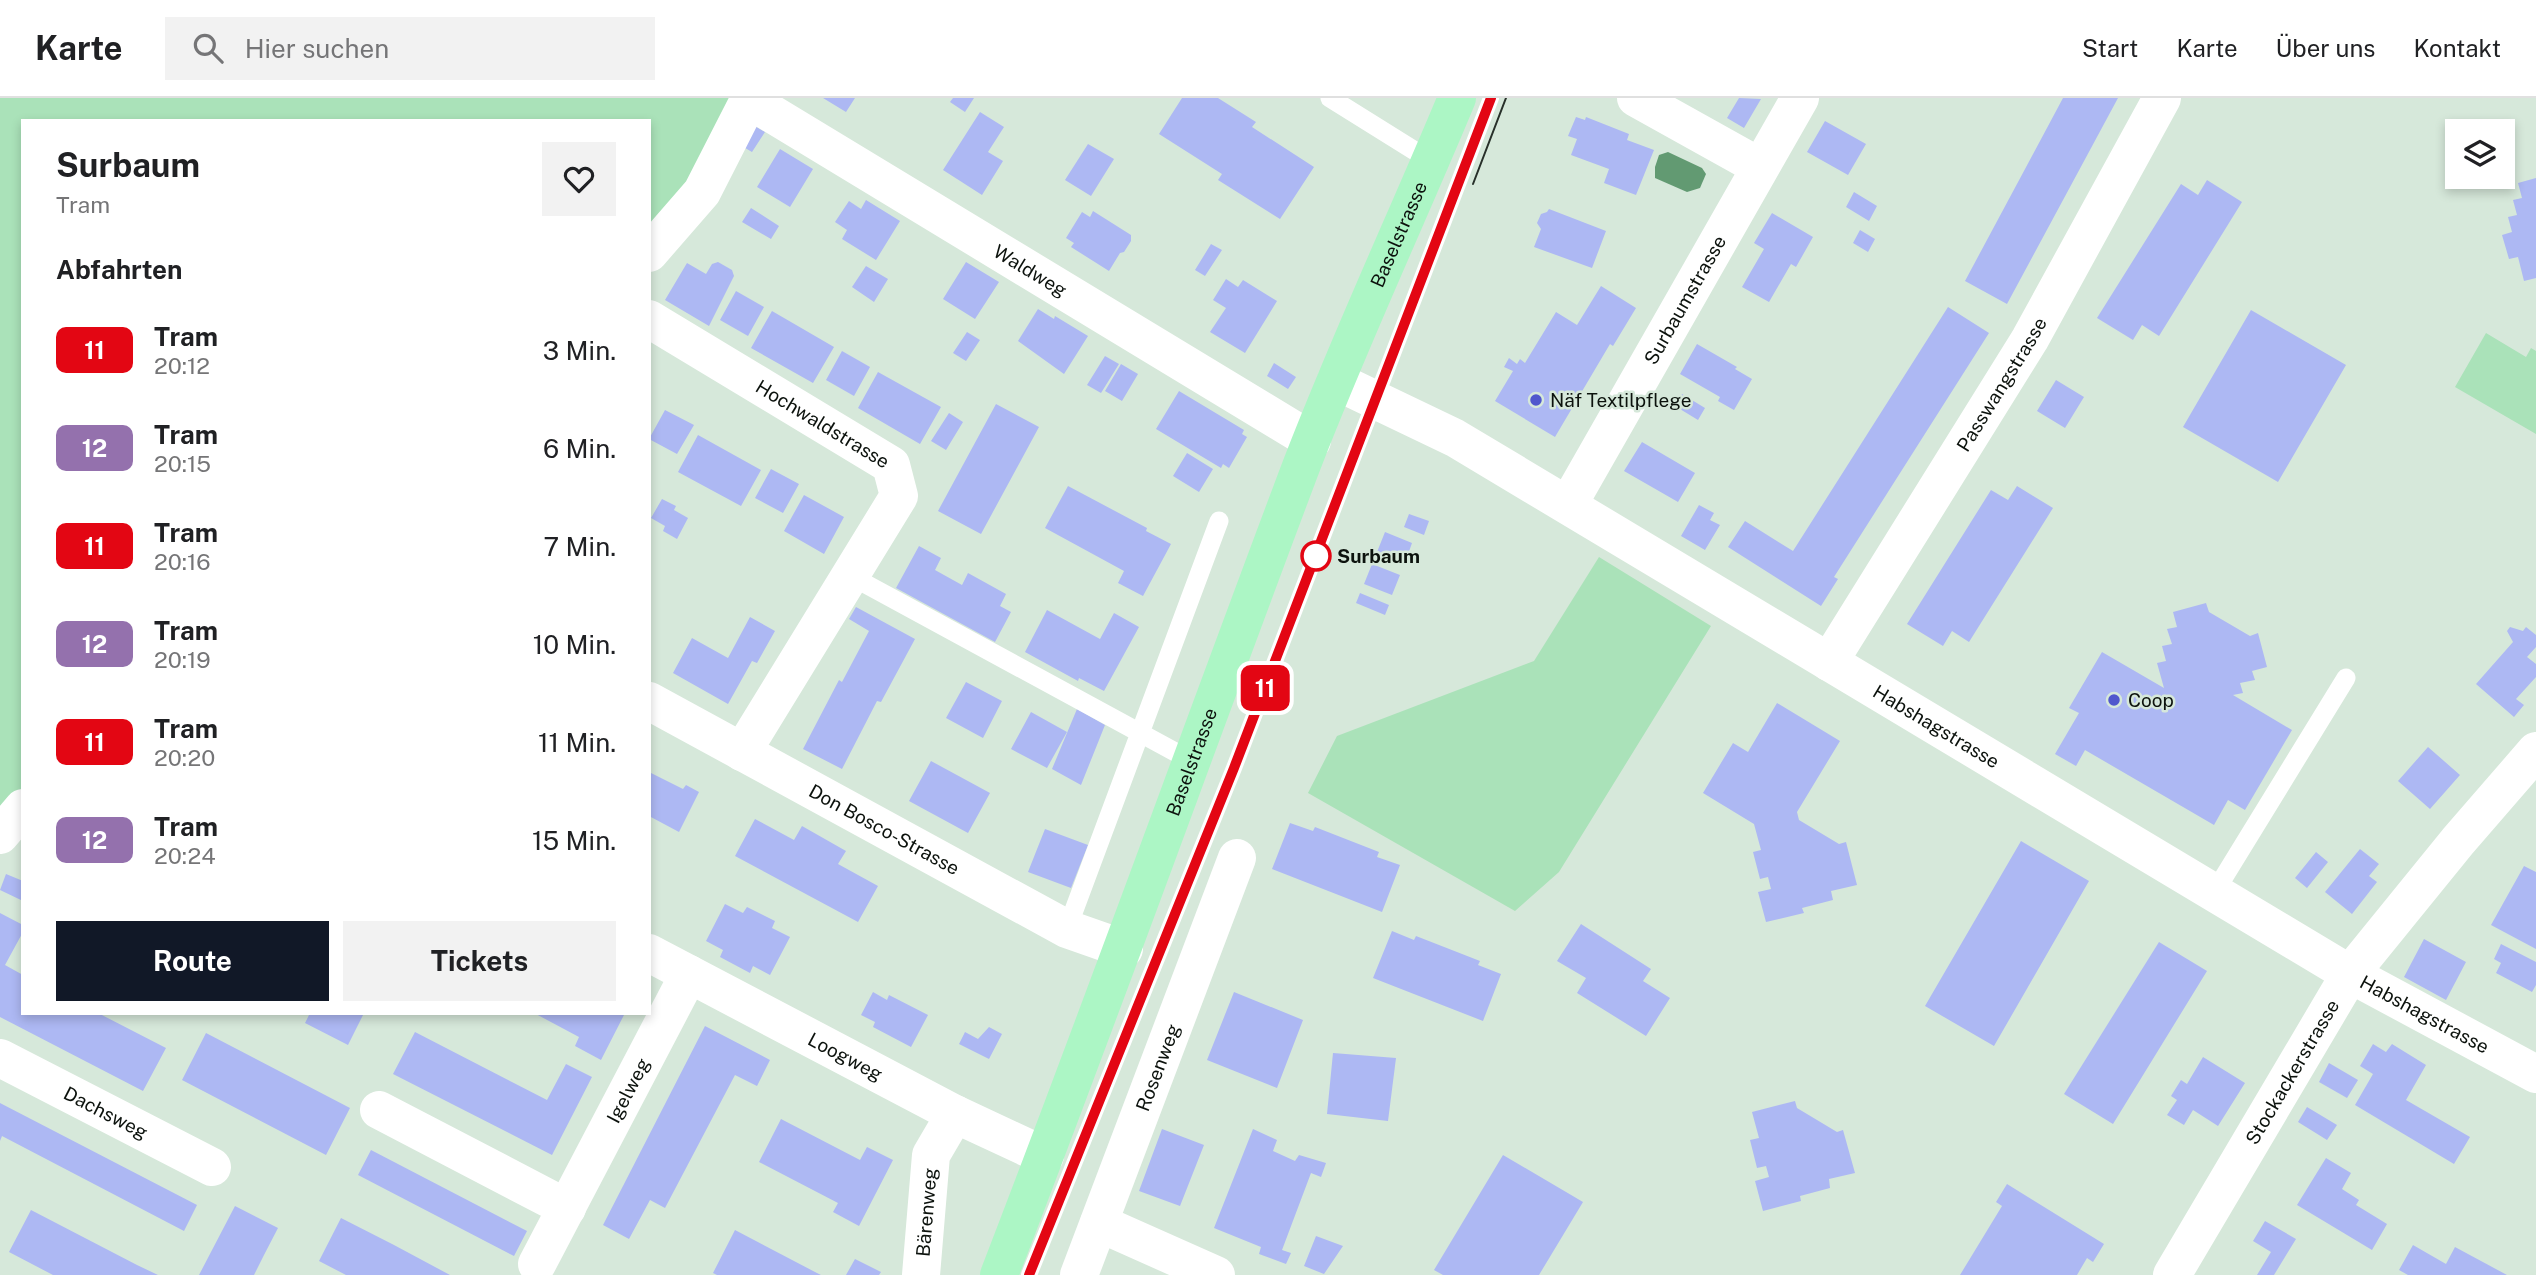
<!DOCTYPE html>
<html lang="de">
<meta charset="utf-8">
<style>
body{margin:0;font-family:"Public Sans",sans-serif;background:#f2f2f2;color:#202124;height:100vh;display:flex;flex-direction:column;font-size:26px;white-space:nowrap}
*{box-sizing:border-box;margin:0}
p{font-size:23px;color:#757577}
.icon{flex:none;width:38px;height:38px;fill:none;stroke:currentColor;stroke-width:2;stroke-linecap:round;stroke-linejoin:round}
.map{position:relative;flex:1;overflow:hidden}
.panel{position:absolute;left:21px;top:21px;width:630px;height:896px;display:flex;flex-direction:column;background:#fff;border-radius:0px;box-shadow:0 4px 10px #0003}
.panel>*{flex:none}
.badge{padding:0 14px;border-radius:10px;font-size:24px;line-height:46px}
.tools{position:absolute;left:2445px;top:21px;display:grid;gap:14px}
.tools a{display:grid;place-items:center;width:70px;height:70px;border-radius:0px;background:#fff;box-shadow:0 4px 10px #0003;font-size:35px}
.map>.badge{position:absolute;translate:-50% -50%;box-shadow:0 0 0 4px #fff}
h2{padding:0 35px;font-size:26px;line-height:63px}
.round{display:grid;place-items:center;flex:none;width:74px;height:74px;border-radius:0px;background:#f2f2f2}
.head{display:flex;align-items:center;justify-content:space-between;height:119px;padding:0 35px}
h1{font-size:33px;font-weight:700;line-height:52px}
.primary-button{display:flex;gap:14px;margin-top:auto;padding:14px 35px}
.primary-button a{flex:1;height:80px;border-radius:0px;background:#111827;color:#fff;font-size:28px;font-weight:700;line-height:80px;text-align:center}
.primary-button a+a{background:#f2f2f2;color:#202124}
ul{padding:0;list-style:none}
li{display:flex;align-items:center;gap:21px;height:98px;padding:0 35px}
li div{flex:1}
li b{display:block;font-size:26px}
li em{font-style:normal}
li .badge{min-width:77px;font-weight:700;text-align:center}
header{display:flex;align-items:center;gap:42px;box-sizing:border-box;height:98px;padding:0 35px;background:#fff;border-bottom:2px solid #e0e0e0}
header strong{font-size:33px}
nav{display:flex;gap:38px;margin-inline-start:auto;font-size:24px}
.search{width:490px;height:63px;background:#f2f2f2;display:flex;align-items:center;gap:18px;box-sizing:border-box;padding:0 24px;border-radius:0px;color:#757577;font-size:26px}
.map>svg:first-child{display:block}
</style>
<header>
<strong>Karte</strong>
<div class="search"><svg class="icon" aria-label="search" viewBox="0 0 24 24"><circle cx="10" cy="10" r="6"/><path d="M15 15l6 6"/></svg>Hier suchen</div>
<nav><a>Start</a><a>Karte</a><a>Über uns</a><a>Kontakt</a></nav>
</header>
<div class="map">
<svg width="2536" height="1177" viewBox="0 0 2536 1177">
<rect width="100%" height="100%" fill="#d6e8da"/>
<path fill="#aae2b9" d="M 0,0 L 750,0 L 649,155 L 649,23 L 23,23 L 23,710 L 0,737 Z
M 2486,235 L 2526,259 L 2531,250 L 2536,253 L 2536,336 L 2455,289 Z
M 1599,459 L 1711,528 L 1559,774 L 1515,813 L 1308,695 L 1337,638 L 1534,563 Z"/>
<path fill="#629a72" d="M 1668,54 L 1702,70 L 1706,76 L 1700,90 L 1687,94 L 1655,80 L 1655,69 L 1659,57 Z"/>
<path fill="#adb8f3" d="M 823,0 L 855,0 L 846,14 Z
M 953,0 L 974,0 L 965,14 L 950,4 Z
M 1182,0 L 1218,0 L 1256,24 L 1252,29 L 1314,69 L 1280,121 L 1218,82 L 1222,76 L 1159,36 Z
M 1739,0 L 1761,1 L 1744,30 L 1727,20 Z
M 2063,0 L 2118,0 L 2007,206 L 1965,183 Z
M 980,14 L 1004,29 L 988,54 L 1003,63 L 982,97 L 943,72 Z
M 1576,19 L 1585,22 L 1586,19 L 1629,36 L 1627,42 L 1654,52 L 1636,97 L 1604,85 L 1609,71 L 1571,57 L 1577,41 L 1568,38 Z
M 1825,23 L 1866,46 L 1848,77 L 1807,54 Z
M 753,27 L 765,34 L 752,54 L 740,47 Z
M 1088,46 L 1114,61 L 1091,98 L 1065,82 Z
M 780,51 L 813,71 L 790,109 L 757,89 Z
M 2536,80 L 2536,180 L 2524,183 L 2518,159 L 2509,161 L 2502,137 L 2512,134 L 2508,119 L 2517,117 L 2513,102 L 2522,100 L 2518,85 Z
M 2207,82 L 2242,104 L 2159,238 L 2142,227 L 2133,242 L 2097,220 L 2181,86 L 2198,97 Z
M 1854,94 L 1877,108 L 1869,123 L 1846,109 Z
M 866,102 L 900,123 L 876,162 L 842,141 L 847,132 L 835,124 L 849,103 L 861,111 Z
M 751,110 L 779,128 L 771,141 L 742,124 Z
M 1549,111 L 1606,133 L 1592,170 L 1534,149 L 1541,131 L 1537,125 L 1541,116 L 1547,114 Z
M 1093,113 L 1131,137 L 1131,143 L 1124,154 L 1120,155 L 1109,173 L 1071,149 L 1074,145 L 1066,140 L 1082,114 L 1090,119 Z
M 1772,115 L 1813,139 L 1796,169 L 1791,166 L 1769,204 L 1742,189 L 1764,151 L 1754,145 Z
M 1860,132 L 1875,141 L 1868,154 L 1853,145 Z
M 1211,146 L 1222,152 L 1205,178 L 1195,172 Z
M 718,164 L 732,172 L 734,178 L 709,228 L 665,202 L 687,165 L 706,176 L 712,166 Z
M 966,164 L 999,184 L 975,221 L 943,201 Z
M 866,168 L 888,181 L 874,204 L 852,189 Z
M 1226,181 L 1238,189 L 1243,182 L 1277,203 L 1245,255 L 1210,234 L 1226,210 L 1213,202 Z
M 1601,188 L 1636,210 L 1613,248 L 1610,246 L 1555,339 L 1495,303 L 1513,273 L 1504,269 L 1509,260 L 1517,266 L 1520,261 L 1525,265 L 1556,214 L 1577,227 Z
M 736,193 L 764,209 L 748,238 L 720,222 Z
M 1948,209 L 1989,235 L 1834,479 L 1838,481 L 1821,508 L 1728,449 L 1745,423 L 1793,453 Z
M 1038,211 L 1054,221 L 1055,218 L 1088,238 L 1064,276 L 1018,243 Z
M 2251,212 L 2346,267 L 2278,384 L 2183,329 Z
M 772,213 L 834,249 L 813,285 L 751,250 Z
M 967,234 L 980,242 L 966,263 L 953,255 Z
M 1697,246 L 1737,269 L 1735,271 L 1752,281 L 1734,312 L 1718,303 L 1720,299 L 1680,276 Z
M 842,253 L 870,269 L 854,298 L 826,282 Z
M 1105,258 L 1119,266 L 1101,295 L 1087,287 Z
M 1274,265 L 1296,279 L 1288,291 L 1267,278 Z
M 1121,266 L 1138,276 L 1122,303 L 1105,293 Z
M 878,274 L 941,309 L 920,346 L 858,310 Z
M 2056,282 L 2084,299 L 2065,330 L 2037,313 Z
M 1179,293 L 1244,332 L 1242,336 L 1247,339 L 1229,370 L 1223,366 L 1221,370 L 1156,331 Z
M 1682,296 L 1705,310 L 1698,322 L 1675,308 Z
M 996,306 L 1039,329 L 981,436 L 938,413 Z
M 665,312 L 694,327 L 677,356 L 649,341 Z
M 949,315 L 963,324 L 946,352 L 931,343 Z
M 698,337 L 761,372 L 741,408 L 678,374 Z
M 1642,344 L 1695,375 L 1678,404 L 1624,373 Z
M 1187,355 L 1213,371 L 1199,394 L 1173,378 Z
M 771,371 L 799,386 L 783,415 L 755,400 Z
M 1068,388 L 1147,430 L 1146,433 L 1171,446 L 1143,498 L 1118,485 L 1124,473 L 1045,430 Z
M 2017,388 L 2053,410 L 1969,544 L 1952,533 L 1943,548 L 1907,526 L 1991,392 L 2008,402 Z
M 804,397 L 844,419 L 824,456 L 784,433 Z
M 662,401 L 676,408 L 674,412 L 688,420 L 677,441 L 663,433 L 665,428 L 651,420 Z
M 1699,407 L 1714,415 L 1710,422 L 1720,427 L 1705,452 L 1681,438 Z
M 1409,416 L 1429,423 L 1424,437 L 1404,429 Z
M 1385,434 L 1412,445 L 1405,465 L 1377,454 Z
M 919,448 L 941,460 L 935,472 L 962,487 L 968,475 L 1006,496 L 1000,508 L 1011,514 L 995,544 L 896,490 Z
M 1372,466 L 1400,477 L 1392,497 L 1364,486 Z
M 1360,495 L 1389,507 L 1385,517 L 1356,505 Z
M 2206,505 L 2209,514 L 2250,538 L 2258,535 L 2267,569 L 2252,573 L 2255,582 L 2240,585 L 2243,595 L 2233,597 L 2292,632 L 2245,712 L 2228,702 L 2214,727 L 2085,652 L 2076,668 L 2055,656 L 2079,615 L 2069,610 L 2102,554 L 2164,590 L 2157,565 L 2166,563 L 2162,548 L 2172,546 L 2167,531 L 2177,529 L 2173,514 Z
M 856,509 L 915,541 L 881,604 L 877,603 L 842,671 L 803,651 L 839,582 L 842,584 L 869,533 L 849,521 Z
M 1047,512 L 1100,541 L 1114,515 L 1139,529 L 1104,593 L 1079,580 L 1078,583 L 1025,554 Z
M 750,519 L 775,533 L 757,565 L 752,563 L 728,606 L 673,575 L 692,540 L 728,560 Z
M 2510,529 L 2523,533 L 2526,529 L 2536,537 L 2536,549 L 2527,559 L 2536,566 L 2536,579 L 2516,601 L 2524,607 L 2514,619 L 2476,586 L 2513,544 L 2507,533 Z
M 966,584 L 1002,603 L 983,640 L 946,620 Z
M 1777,605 L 1840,643 L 1797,714 L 1799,722 L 1839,746 L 1846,744 L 1857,787 L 1831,793 L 1833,802 L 1802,810 L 1804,815 L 1766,824 L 1758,794 L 1771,791 L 1768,779 L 1760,781 L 1753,754 L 1761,752 L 1754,726 L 1703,695 L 1733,645 L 1748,654 Z
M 1077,611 L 1105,627 L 1081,687 L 1052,671 Z
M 1031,614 L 1067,634 L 1047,670 L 1011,651 Z
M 2428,649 L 2460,677 L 2430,711 L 2398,683 Z
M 931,663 L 990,695 L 968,735 L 909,703 Z
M 649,674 L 683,691 L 686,687 L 699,694 L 679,734 L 649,718 Z
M 755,721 L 794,742 L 802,728 L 846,753 L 838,766 L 878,788 L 858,824 L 735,758 Z
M 1290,725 L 1313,733 L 1315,729 L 1379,754 L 1377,759 L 1400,767 L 1382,814 L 1272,771 Z
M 1045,731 L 1088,747 L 1071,790 L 1028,774 Z
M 2021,743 L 2089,783 L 1994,948 L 1925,908 Z
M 2360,751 L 2379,766 L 2369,778 L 2377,784 L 2352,816 L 2325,794 Z
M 2316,754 L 2328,764 L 2307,790 L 2295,780 Z
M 2524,768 L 2536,774 L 2536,851 L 2491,827 Z
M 6,776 L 23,783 L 23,803 L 0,792 Z
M 725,806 L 743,815 L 747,809 L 775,823 L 772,830 L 790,839 L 770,877 L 753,868 L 750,875 L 720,859 L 723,852 L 706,843 Z
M 0,815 L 23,827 L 23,834 L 5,867 L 23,877 L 23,915 L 98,915 L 166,950 L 143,993 L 0,919 Z
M 1581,826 L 1651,871 L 1643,883 L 1670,900 L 1646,938 L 1577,895 L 1586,880 L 1557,863 Z
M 1392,833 L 1414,842 L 1416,838 L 1480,863 L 1478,867 L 1501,876 L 1483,923 L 1373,880 Z
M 2424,841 L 2466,864 L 2446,902 L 2404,879 Z
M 2159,844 L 2207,873 L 2113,1026 L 2064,996 Z
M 2501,846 L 2536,864 L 2536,887 L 2532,894 L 2496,875 L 2501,865 L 2494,861 Z
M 873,894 L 887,902 L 889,897 L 928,917 L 911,949 L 873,929 L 875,924 L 861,917 Z
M 1234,894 L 1303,922 L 1277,990 L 1207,962 Z
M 310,915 L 364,915 L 348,947 L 305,925 Z
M 534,915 L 625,915 L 601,962 L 575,948 L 579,939 Z
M 705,928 L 770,962 L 757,988 L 735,977 L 665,1110 L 650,1102 L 629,1141 L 603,1127 Z
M 989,929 L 1002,936 L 989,961 L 959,946 L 965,934 L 978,941 Z
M 415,934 L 547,1002 L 566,966 L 592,979 L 552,1057 L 393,976 Z
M 206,935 L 350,1010 L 326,1057 L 182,982 Z
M 2373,946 L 2386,954 L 2392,946 L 2426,967 L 2406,1002 L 2470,1039 L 2454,1066 L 2355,1007 L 2373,976 L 2360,968 Z
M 1333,955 L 1396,960 L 1388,1023 L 1327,1016 Z
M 2203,959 L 2245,985 L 2218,1028 L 2193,1012 L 2184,1027 L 2167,1017 L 2177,1002 L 2171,998 L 2181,982 L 2187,986 Z
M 2329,965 L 2358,982 L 2347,1000 L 2319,984 Z
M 1795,1003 L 1797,1010 L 1837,1034 L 1843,1032 L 1855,1075 L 1829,1081 L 1830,1090 L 1800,1098 L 1801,1103 L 1763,1113 L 1755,1083 L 1769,1079 L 1766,1068 L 1757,1070 L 1750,1042 L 1759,1040 L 1752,1014 Z
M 0,1005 L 197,1107 L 184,1133 L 2,1038 L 0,1043 Z
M 2307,1009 L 2337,1027 L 2327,1042 L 2298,1024 Z
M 781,1021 L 860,1062 L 867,1049 L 893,1062 L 859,1128 L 833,1114 L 838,1105 L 759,1064 Z
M 1162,1031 L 1204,1047 L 1180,1108 L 1139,1093 Z
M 1253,1031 L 1277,1042 L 1273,1053 L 1295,1063 L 1299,1057 L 1326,1065 L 1321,1079 L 1311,1075 L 1282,1152 L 1291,1155 L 1286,1166 L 1259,1156 L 1261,1149 L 1214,1130 Z
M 371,1052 L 527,1133 L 514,1158 L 358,1077 Z
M 1503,1057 L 1583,1104 L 1539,1177 L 1443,1177 L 1434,1172 Z
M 2326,1060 L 2351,1075 L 2342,1091 L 2359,1102 L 2356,1107 L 2387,1126 L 2372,1152 L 2297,1107 Z
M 2007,1086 L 2104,1146 L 2093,1164 L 2087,1160 L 2077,1177 L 1960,1177 L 2002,1108 L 1996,1104 Z
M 235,1108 L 278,1130 L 264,1157 L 254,1177 L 199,1177 Z
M 31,1112 L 137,1167 L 158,1177 L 53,1177 L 9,1154 Z
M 341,1120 L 394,1147 L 450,1177 L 346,1177 L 319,1163 Z
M 2265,1123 L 2296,1141 L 2274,1177 L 2257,1177 L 2271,1154 L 2253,1143 Z
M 735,1132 L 815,1174 L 821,1177 L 717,1177 L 713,1175 Z
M 1316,1138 L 1343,1148 L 1324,1176 L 1304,1168 Z
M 2413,1147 L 2446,1166 L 2455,1149 L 2507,1177 L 2408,1177 L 2399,1172 Z
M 855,1161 L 881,1174 L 879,1177 L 846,1177 Z"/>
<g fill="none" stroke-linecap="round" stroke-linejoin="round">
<path stroke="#fff" stroke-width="19" d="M 1330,0 L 1431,63
M 851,478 L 1190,662
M 2214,795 L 2346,580
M 1067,831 L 1219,423"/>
<g stroke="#fff" stroke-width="38">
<path d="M 1636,0 L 1760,69"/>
<path id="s1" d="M 749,2 L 1312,343"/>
<path d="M 649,155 L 702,94 L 750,0"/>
<path id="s2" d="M 649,221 L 891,367 L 899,398 L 742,654"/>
<path id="s3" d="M 1336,283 L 1455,340 L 2350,876 L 2536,976"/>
<path id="s4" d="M 1568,407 L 1800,0"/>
<path id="s5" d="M 1829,564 L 2030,241 L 2162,0"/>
<path id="s6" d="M 649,603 L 1067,831 L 1124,851"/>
<path d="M 0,737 L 23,710"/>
<path id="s7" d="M 649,855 L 955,1016 L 1045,1058"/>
<path id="s8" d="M 0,960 L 212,1069"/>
<path d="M 379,1012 L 567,1110"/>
<path d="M 1099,1125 L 1216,1177"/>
<path id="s9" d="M 537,1166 L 689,876"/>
<path id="s10" d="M 921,1177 L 931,1057 L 955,1016"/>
<path id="s11" d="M 1079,1177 L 1237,760"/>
<path id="s12" d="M 2172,1177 L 2350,876 L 2458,743 L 2536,653"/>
</g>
<path stroke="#acf6c5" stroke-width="38" id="s13" d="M 999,1177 C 1102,911 1198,642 1299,374 C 1347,248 1405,125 1457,0"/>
<path stroke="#28302a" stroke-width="2" d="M 1459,81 L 1491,0
M 1473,86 L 1506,0"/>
</g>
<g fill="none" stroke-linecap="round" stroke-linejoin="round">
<defs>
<path id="line" d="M 1029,1177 L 1234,670 L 1491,0"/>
</defs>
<use href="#line" stroke="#fff" stroke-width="16"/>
<use href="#line" stroke="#e30613" stroke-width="10"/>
</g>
<g fill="#5057cd" stroke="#d6e8da" stroke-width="2.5">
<circle cx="1536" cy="302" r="7"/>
<circle cx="2114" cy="602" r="7"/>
</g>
<circle fill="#fff" stroke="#e30613" stroke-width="3.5" cx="1316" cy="458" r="14"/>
<g text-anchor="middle" stroke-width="5" stroke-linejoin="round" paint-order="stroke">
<g font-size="19" fill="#0c120d" stroke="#d6e8da">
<text dy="7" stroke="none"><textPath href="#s13" startOffset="1115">Baselstrasse</textPath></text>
<text dy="7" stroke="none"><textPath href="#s1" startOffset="329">Waldweg</textPath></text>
<text dy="7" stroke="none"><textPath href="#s4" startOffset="236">Surbaumstrasse</textPath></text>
<text dy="7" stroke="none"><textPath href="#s5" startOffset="327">Passwangstrasse</textPath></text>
<text dy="7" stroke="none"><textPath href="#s2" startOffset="203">Hochwaldstrasse</textPath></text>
<text dy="7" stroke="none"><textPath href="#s3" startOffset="693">Habshagstrasse</textPath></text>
<text dy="7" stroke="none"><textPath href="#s13" startOffset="548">Baselstrasse</textPath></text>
<text dy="7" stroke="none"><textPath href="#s6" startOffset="268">Don Bosco-Strasse</textPath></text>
<text dy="7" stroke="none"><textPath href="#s3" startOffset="1260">Habshagstrasse</textPath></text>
<text dy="7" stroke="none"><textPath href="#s7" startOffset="222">Loogweg</textPath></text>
<text dy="7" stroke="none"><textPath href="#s11" startOffset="222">Rosenweg</textPath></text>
<text dy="7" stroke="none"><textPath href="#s12" startOffset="236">Stockackerstrasse</textPath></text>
<text dy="7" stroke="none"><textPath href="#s9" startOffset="196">Igelweg</textPath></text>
<text dy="7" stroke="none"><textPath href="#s8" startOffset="119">Dachsweg</textPath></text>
<text dy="7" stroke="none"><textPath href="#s10" startOffset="63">Bärenweg</textPath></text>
</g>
<g font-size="19" fill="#0c120d" stroke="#d6e8da" text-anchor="start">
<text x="1550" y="309">Näf Textilpflege</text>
<text x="2128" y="609">Coop</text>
</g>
<g font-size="19" font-weight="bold" fill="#0c120d" stroke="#d6e8da" text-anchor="start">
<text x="1337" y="465">Surbaum</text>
</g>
</g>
</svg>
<div class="tools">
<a><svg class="icon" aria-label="layers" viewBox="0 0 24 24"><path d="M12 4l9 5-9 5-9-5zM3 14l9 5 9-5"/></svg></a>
</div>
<b class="badge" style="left:1265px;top:590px;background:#e30613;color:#fff">11</b>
<section class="panel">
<div class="head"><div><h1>Surbaum</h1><p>Tram</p></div><a class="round"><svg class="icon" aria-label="heart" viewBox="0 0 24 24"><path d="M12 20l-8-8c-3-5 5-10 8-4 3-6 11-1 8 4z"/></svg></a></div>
<h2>Abfahrten</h2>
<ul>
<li><span class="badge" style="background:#e30613;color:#fff">11</span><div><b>Tram</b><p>20:12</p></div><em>3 Min.</em></li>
<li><span class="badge" style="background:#9471ad;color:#fff">12</span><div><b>Tram</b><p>20:15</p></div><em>6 Min.</em></li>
<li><span class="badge" style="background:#e30613;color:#fff">11</span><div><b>Tram</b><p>20:16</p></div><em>7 Min.</em></li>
<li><span class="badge" style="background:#9471ad;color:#fff">12</span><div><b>Tram</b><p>20:19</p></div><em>10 Min.</em></li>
<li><span class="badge" style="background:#e30613;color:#fff">11</span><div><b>Tram</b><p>20:20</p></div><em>11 Min.</em></li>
<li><span class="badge" style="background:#9471ad;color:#fff">12</span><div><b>Tram</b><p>20:24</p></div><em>15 Min.</em></li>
</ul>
<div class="primary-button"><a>Route</a><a>Tickets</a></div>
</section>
</div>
